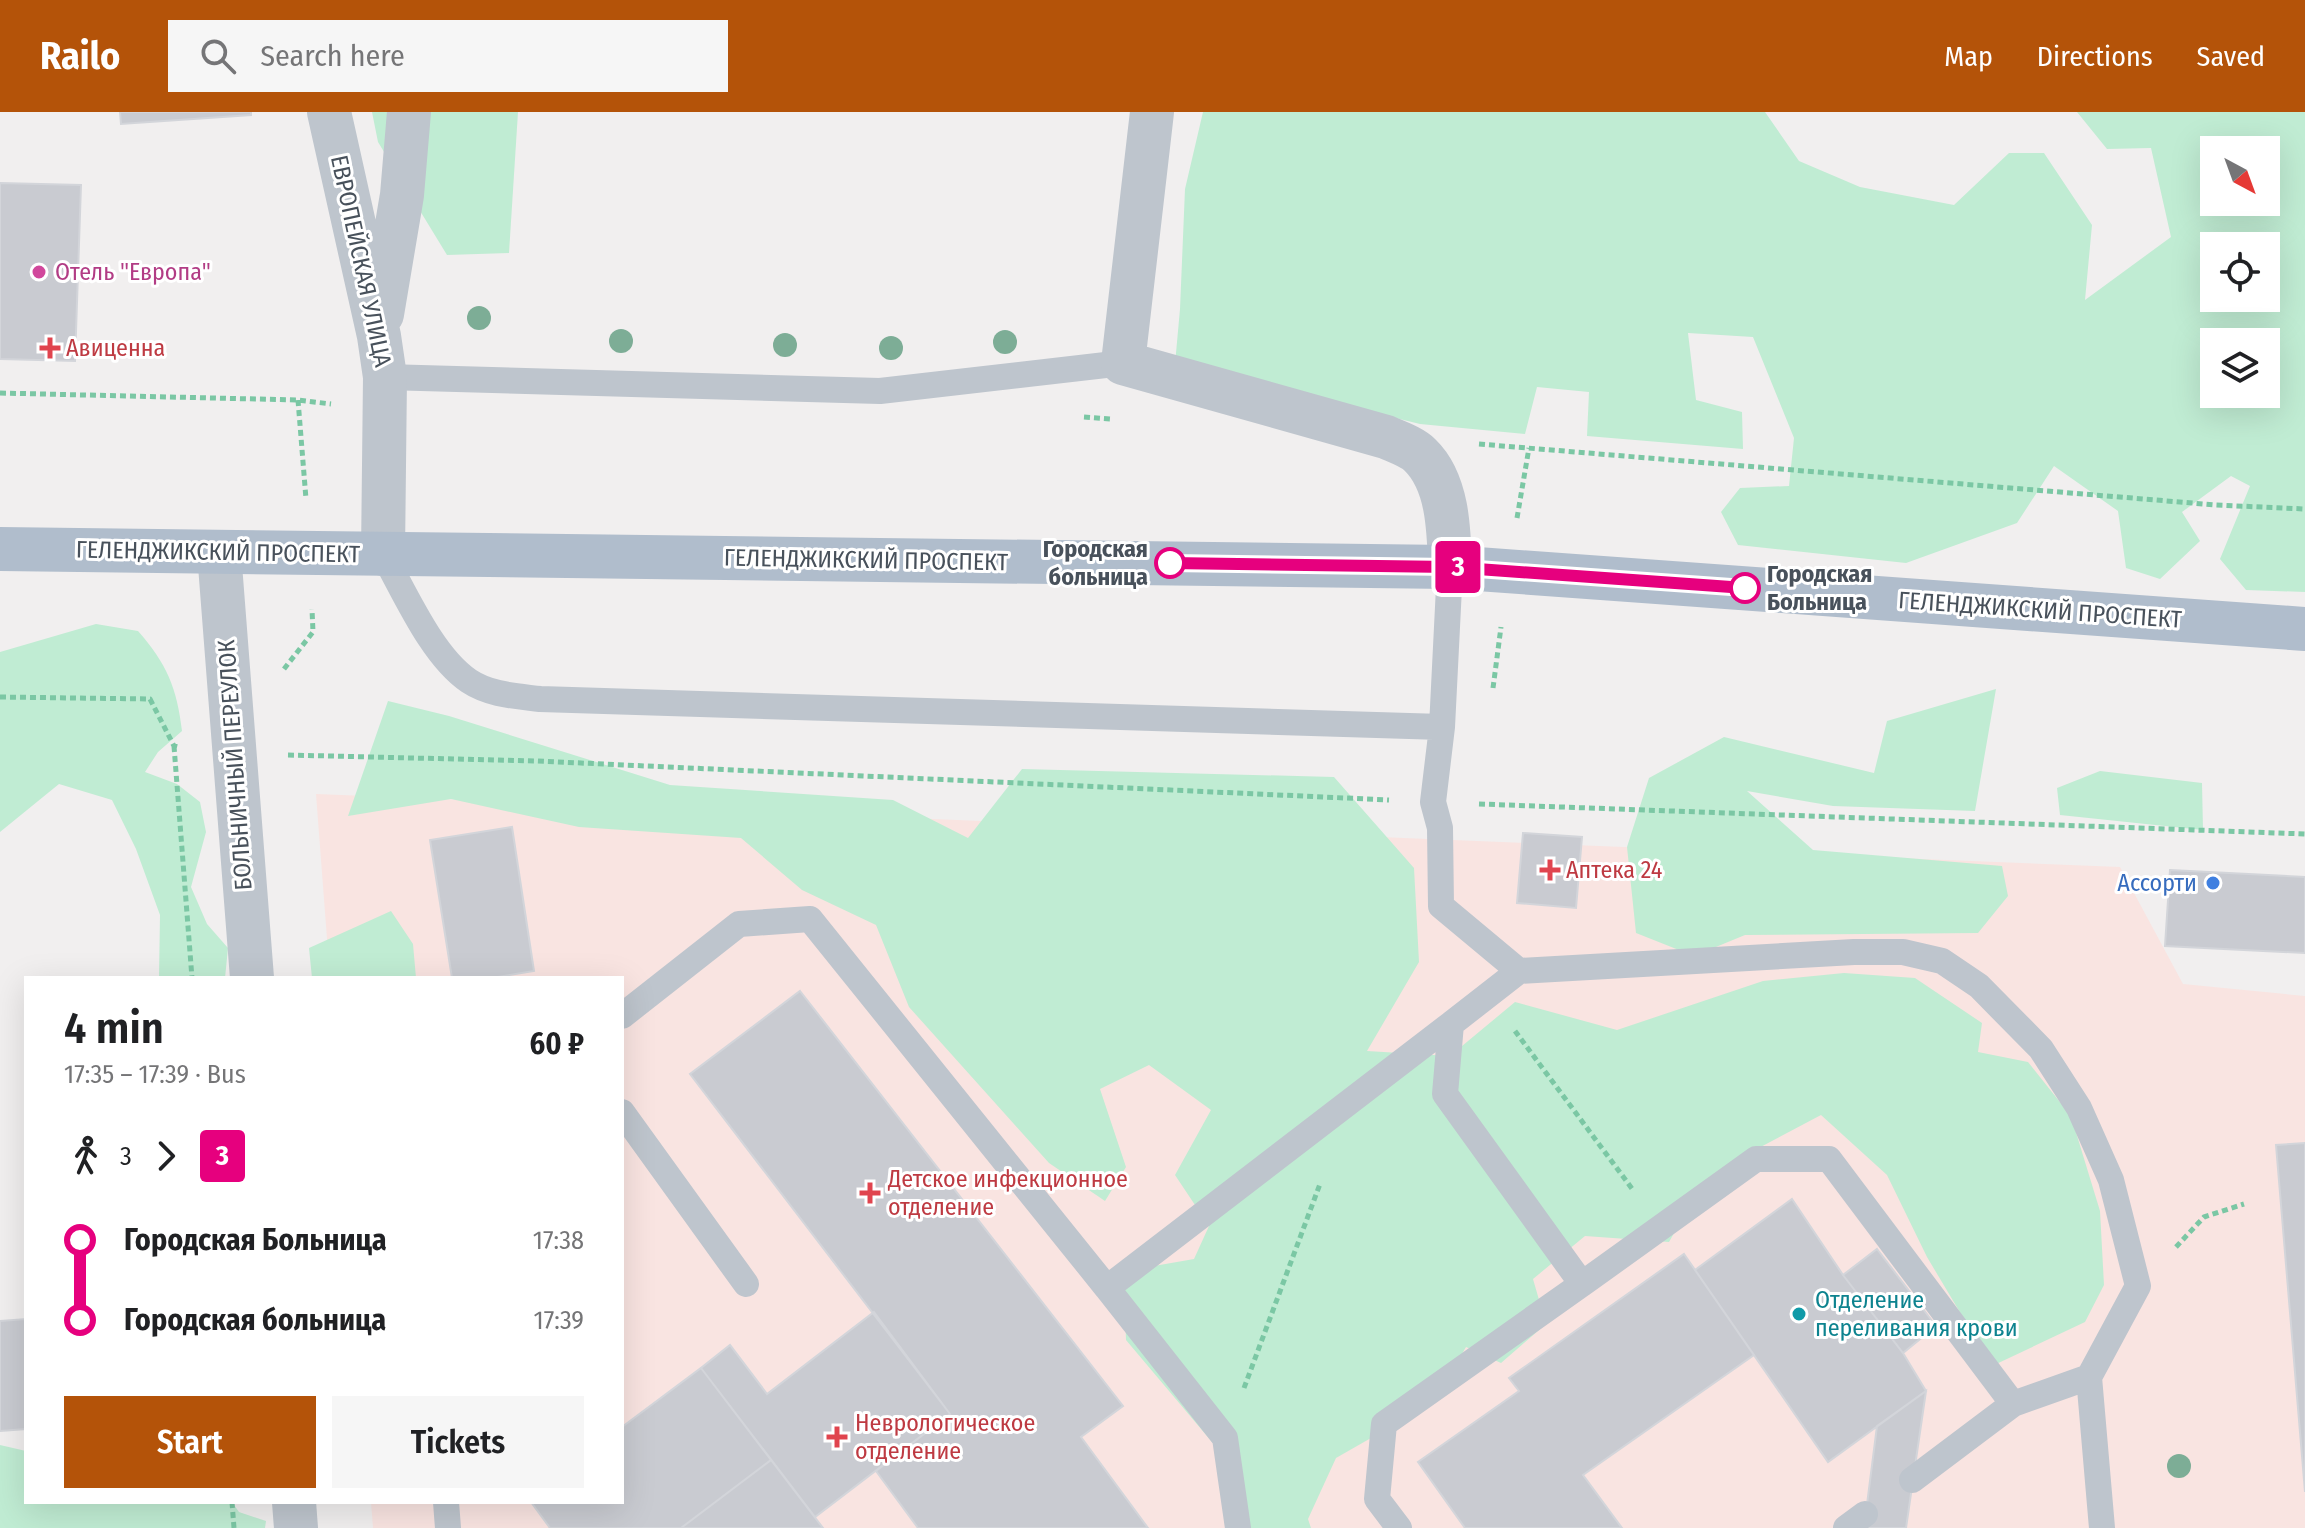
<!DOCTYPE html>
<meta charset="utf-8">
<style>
body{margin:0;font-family:"Fira Sans Condensed",sans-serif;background:#f6f6f6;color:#202124;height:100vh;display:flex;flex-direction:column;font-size:30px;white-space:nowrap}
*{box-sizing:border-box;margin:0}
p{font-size:26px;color:#757577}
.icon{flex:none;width:44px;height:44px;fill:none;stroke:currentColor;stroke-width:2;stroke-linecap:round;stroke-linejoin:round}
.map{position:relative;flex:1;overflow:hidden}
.panel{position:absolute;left:24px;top:864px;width:600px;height:528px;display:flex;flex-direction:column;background:#fff;border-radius:0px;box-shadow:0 8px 32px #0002}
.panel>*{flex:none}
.badge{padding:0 16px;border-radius:6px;font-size:28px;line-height:52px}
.needle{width:52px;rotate:139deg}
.controls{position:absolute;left:2200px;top:24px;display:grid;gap:16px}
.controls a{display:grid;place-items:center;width:80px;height:80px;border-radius:0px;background:#fff;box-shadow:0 8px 32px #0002;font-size:40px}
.map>.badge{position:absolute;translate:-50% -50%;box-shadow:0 0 0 4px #fff}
.legs{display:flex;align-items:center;gap:12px;height:88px;padding:0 40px;font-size:26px}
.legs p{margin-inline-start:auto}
.overview{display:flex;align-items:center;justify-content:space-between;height:136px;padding:0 40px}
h1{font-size:44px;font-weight:600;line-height:60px}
.primary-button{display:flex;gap:16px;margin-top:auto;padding:16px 40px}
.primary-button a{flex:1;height:92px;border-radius:0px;background:#b45309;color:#fff;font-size:32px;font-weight:600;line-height:92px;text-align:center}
.primary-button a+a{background:#f6f6f6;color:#202124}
ul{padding:0 40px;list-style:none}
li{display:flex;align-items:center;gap:28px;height:80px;font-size:30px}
li i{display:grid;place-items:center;width:12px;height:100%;margin:0 10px;background:currentColor}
li i::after{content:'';width:20px;height:20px;margin:-10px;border:6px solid;border-radius:50%;background:#fff}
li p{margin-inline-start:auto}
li:first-child i{background:linear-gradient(#0000 50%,currentColor 0)}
li:last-child i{background:linear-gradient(currentColor 50%,#0000 0)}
header{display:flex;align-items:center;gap:48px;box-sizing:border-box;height:112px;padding:0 40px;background:#b45309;color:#fff}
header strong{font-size:38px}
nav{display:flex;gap:44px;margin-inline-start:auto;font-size:28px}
.search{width:560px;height:72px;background:#f6f6f6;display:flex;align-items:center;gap:20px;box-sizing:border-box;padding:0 28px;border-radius:0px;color:#757577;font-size:30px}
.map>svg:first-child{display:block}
</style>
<header>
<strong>Railo</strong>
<div class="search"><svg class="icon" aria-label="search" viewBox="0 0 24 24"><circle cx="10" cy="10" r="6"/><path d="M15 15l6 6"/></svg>Search here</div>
<nav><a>Map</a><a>Directions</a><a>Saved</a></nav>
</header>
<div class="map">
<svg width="2305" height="1416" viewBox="0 0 2305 1416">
<rect width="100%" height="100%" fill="#f1efef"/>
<path fill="#f9e4e1" d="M 316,682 L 2120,755 L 2183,872 L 2305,884 L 2305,1416 L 373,1416 L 371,1390 L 622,1390 L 622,866 L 330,866 Z"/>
<path fill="#c0ecd3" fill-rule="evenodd" d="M 372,0 L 518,0 L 509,141 L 447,143 L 378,30 Z
M 1203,0 L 1765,0 L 1799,49 L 1860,75 L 1954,93 L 2009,41 L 2044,41 L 2092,113 L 2085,188 L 2171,125 L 2151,36 L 2107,37 L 2077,0 L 2305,0 L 2305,480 L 2246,478 L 2220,447 L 2250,374 L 2231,364 L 2182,400 L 2200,429 L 2160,467 L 2126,456 L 2118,399 L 2054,354 L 2017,411 L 1906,451 L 1738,433 L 1721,400 L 1740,376 L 1789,374 L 1794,326 L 1753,225 L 1688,221 L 1696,288 L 1742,300 L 1743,337 L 1587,324 L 1589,280 L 1537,275 L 1525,322 L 1420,312 L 1175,252 L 1180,197 L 1185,77 ZM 2214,38 L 2266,38 L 2266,90 L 2214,90 ZM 2214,134 L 2266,134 L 2266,186 L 2214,186 ZM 2214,230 L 2266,230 L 2266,282 L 2214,282 Z
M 96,512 L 138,519 C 167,552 177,576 182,619 L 158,640 L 145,660 L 177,672 L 200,690 L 206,720 L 191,775 L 207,812 L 228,836 L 225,866 L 159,866 L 160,803 L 136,737 L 112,688 L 59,672 L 0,720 L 0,540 Z
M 1996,577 L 1975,699 L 1833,694 L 1747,679 L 1813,738 L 2002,754 L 2008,784 L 1978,821 L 1745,823 L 1694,844 L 1636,821 L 1627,735 L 1649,666 L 1724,625 L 1874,661 L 1887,609 Z
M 388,589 L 449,604 L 670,673 L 893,688 L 968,726 L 1022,657 L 1334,665 L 1414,756 L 1419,850 L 1367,939 L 1450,944 L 1515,890 L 1617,918 L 1763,869 L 1844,861 L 1915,866 L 1982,911 L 1978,940 L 2028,950 L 2071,1004 L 2100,1099 L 2104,1173 L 2085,1210 L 1992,1254 L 1927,1145 L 1887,1063 L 1821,1003 L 1753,1039 L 1691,1091 L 1669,1130 L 1585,1124 L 1533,1167 L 1546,1212 L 1501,1251 L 1466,1235 L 1434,1290 L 1336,1346 L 1308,1407 L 1311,1416 L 1246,1416 L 1239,1362 L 1126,1228 L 1124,1171 L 1154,1154 L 1194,1147 L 1209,1114 L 1175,1063 L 1211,998 L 1149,953 L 1100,977 L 1126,1055 L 1105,1089 L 1049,1051 L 909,895 L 876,813 L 802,778 L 741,726 L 579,715 L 451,687 L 348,704 Z
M 2100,659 L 2202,671 L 2203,718 L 2060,703 L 2057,676 Z
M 391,799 L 413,832 L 416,866 L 312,866 L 309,836 Z
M 0,1333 L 26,1339 L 26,1390 L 232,1390 L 239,1400 L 266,1409 L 265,1416 L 0,1416 Z"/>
<path fill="#c9cbd1" stroke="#d3d5da" stroke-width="2" d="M 120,0 L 251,0 L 251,3 L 121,12 Z
M 0,71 L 81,73 L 75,249 L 0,247 Z
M 512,715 L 534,859 L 491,866 L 452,866 L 430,728 Z
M 1523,721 L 1582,725 L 1576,796 L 1517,791 Z
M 2170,758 L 2305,765 L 2305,841 L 2165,834 Z
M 800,879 L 1123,1294 L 1081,1325 L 1148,1416 L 918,1416 L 876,1359 L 950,1302 L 690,962 Z
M 2305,1031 L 2305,1380 L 2276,1033 Z
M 1792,1087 L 1843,1163 L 1903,1241 L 1926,1279 L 1828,1350 L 1695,1158 Z
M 1877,1137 L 1936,1214 L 1903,1241 L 1843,1163 Z
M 1684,1142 L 1754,1243 L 1583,1363 L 1622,1416 L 1465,1416 L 1418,1350 L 1519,1279 L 1509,1266 Z
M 874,1200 L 950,1302 L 815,1405 L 701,1256 L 730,1233 L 767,1282 Z
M 26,1207 L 26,1317 L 0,1319 L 0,1209 Z
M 701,1256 L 771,1348 L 681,1416 L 550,1416 L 531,1390 L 622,1390 L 622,1315 Z
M 1926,1279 L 1906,1416 L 1864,1416 L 1877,1314 Z
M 771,1348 L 823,1416 L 681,1416 Z"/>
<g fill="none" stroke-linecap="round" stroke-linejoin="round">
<path stroke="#7bc7a4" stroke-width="5" stroke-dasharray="6 4" stroke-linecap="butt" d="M 0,281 L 298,288 L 331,292
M 298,288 L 306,387
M 1084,305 L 1110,307
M 1479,332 L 2216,393 L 2305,397
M 1517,406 L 1529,336
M 284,557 L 313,520 L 312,497
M 1493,576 L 1501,515
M 0,585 L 150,587 L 174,634 L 178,635
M 174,634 L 192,866
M 288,643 L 537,649 L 1389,688
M 1479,692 L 2305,722
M 1515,919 L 1633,1078
M 2176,1135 L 2204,1105 L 2244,1092
M 1244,1276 L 1320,1072
M 232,1390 L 234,1416"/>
<path stroke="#bec5cd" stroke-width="26" d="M 385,265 L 880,279 L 1123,251
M 383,442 C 405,481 432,544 469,569 C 490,583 516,584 540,587 L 1442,615
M 1450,455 L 1442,615 L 1433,690 L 1440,716 L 1441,794 L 1519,859 L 1854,840 L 1903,840 L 1942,849 L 1979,874 L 2041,937 L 2079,996 L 2111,1068 L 2138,1174 L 2089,1265 L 2102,1416
M 1519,859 L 1451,912 L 1445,982 L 1582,1172 L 1756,1047 L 1829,1047 L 2013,1292
M 622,904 L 739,812 L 810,807 L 1107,1176 L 1451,912
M 622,1000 L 746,1172
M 1107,1176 L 1225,1326 L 1238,1416
M 1912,1368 L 2013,1292 L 2089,1265
M 446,1390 L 448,1416
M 1399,1416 L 1377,1387 L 1384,1312 L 1582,1172
M 1846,1416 L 1865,1402"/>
<path stroke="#bec5cd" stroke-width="44" d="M 329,0 L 379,224 L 385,265 L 383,442
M 1152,0 L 1123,251 L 1386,325 C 1397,330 1412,335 1420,343 C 1448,370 1449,418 1450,455
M 382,202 L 402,83 L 409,0
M 219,440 L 252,866
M 294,1390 L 296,1416"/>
<path stroke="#b0bdcc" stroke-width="44" d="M 0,437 L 1450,455 L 2305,517"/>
</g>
<g fill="#7dad96">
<circle cx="479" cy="206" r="12"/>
<circle cx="621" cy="229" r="12"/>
<circle cx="1005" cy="230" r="12"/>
<circle cx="785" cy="233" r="12"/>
<circle cx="891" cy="236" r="12"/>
<circle cx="2179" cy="1354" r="12"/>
</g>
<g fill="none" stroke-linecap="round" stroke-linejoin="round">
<defs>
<path id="line-1" d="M 1170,451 L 1450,455 L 1745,476"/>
</defs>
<use href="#line-1" stroke="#fff" stroke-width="18"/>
<use href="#line-1" stroke="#e6007e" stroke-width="12"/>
</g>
<circle fill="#d1479c" stroke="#fff" stroke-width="3" cx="39" cy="160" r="8"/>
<g fill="#e0444e" stroke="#fff" stroke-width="3">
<path d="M46 224h8v8h8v8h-8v8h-8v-8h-8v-8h8z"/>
<path d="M1546 746h8v8h8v8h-8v8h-8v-8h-8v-8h8z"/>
<path d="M866 1069h8v8h8v8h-8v8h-8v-8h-8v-8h8z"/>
<path d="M833 1313h8v8h8v8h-8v8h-8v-8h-8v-8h8z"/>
</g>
<g fill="#fff" stroke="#e6007e" stroke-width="4">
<circle cx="1170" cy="451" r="14"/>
<circle cx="1745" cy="476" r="14"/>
</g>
<circle fill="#3f7fe0" stroke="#fff" stroke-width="3" cx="2213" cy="771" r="8"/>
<circle fill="#0f9aa8" stroke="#fff" stroke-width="3" cx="1799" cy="1202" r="8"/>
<g text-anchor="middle" stroke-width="6" stroke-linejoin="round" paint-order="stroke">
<g font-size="24" fill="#48515b" stroke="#fff">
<text transform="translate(361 149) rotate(78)" y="8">ЕВРОПЕЙСКАЯ УЛИЦА</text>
<text transform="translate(218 440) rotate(1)" y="8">ГЕЛЕНДЖИКСКИЙ ПРОСПЕКТ</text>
<text transform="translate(866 448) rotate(1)" y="8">ГЕЛЕНДЖИКСКИЙ ПРОСПЕКТ</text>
<text transform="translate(2040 498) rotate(4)" y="8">ГЕЛЕНДЖИКСКИЙ ПРОСПЕКТ</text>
<text transform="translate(235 653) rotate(-94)" y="8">БОЛЬНИЧНЫЙ ПЕРЕУЛОК</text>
</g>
<g font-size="24" fill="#b23c85" stroke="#fff" text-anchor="start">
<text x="55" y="168">Отель "Европа"</text>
</g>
<g font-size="24" fill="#be3a42" stroke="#fff" text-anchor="start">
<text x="66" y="244">Авиценна</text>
<text x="1566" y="766">Аптека 24</text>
<text x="888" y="1075">Детское инфекционное<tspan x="888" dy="28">отделение</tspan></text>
<text x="855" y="1319">Неврологическое<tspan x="855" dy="28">отделение</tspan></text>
</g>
<g font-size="24" font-weight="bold" fill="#48515b" stroke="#fff" text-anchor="end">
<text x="1148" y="445">Городская<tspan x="1148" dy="28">больница</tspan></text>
<text x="1767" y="470" text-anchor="start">Городская<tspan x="1767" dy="28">Больница</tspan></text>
</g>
<g font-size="24" fill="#366cbe" stroke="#fff" text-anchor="end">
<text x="2197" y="779">Ассорти</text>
</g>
<g font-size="24" fill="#0d838f" stroke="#fff" text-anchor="start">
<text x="1815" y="1196">Отделение<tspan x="1815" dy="28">переливания крови</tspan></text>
</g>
</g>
</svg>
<div class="controls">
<a><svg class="needle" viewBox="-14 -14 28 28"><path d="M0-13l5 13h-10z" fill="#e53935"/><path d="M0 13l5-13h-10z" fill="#757577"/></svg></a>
<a><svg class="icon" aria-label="locate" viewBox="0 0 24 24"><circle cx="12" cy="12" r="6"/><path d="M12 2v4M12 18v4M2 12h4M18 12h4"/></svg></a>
<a><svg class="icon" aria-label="layers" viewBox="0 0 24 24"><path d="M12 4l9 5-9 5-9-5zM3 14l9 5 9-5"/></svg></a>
</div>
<b class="badge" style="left:1458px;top:455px;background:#e6007e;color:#fff">3</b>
<section class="panel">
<div class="overview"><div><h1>4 min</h1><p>17:35 – 17:39 · Bus</p></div><b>60 ₽</b></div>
<div class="legs"><svg class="icon" aria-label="walk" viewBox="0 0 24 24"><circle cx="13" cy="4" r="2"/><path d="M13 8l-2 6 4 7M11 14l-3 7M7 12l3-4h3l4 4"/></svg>3<svg class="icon" aria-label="forward" viewBox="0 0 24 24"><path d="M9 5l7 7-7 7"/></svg><b class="badge" style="background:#e6007e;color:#fff">3</b></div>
<ul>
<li><i style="color:#e6007e"></i><b>Городская Больница</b><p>17:38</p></li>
<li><i style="color:#e6007e"></i><b>Городская больница</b><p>17:39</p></li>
</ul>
<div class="primary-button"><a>Start</a><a>Tickets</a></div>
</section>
</div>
